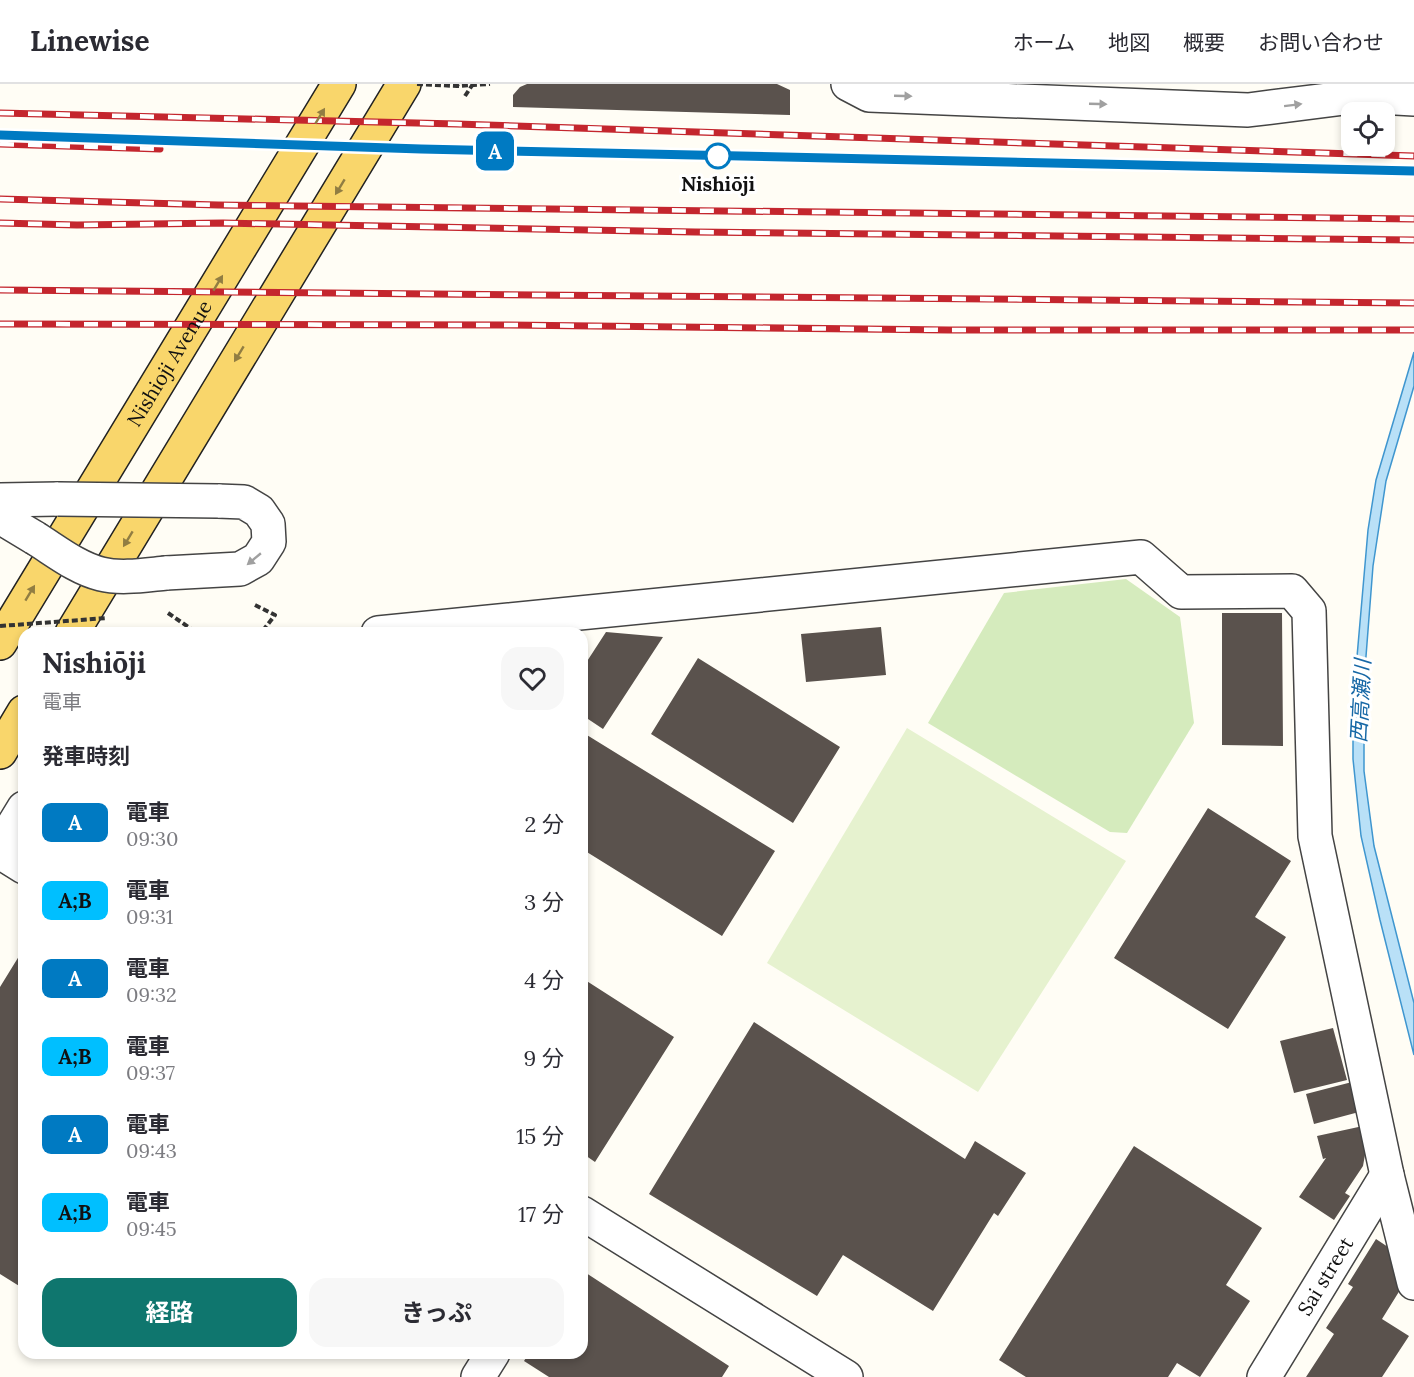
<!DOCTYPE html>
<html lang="ja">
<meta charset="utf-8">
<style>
body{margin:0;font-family:Lora,"Noto Sans JP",serif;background:#f7f7f7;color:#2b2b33;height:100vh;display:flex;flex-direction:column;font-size:22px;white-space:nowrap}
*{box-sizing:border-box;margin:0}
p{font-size:20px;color:#7c7c81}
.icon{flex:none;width:33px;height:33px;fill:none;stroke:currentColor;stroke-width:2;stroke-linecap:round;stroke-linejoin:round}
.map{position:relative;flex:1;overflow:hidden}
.details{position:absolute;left:18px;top:543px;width:570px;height:732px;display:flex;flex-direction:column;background:#fff;border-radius:18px;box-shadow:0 3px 9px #0003}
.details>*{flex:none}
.badge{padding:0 12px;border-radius:9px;font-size:21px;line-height:39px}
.controls{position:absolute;left:1341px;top:18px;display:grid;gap:12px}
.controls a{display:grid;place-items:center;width:54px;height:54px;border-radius:12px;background:#fff;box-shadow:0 3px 9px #0003;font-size:30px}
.map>.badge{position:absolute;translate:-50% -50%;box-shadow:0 0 0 3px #fff}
h2{padding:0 24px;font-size:22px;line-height:54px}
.round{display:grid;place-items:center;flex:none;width:63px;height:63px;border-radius:18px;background:#f7f7f7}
.overview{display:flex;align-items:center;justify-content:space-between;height:102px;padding:0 24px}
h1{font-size:28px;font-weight:700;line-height:45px}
.cta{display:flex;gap:12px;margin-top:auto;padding:12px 24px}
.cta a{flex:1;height:69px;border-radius:18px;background:#0f766e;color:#fff;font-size:24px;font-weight:700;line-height:69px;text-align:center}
.cta a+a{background:#f7f7f7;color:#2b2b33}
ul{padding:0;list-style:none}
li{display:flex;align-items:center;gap:18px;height:78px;padding:0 24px}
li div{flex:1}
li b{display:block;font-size:22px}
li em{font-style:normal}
li .badge{min-width:66px;font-weight:700;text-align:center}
header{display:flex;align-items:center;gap:36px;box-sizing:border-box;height:84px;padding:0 30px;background:#fff;border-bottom:2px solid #e1e1e2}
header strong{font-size:28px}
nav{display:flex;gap:33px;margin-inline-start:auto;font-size:21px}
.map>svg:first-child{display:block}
</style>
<header>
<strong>Linewise</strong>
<nav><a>ホーム</a><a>地図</a><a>概要</a><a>お問い合わせ</a></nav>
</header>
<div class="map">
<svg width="1414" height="1293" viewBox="0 0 1414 1293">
<rect width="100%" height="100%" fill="#fffdf5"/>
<path fill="#d5ebbd" d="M 1126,495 L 1180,533 L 1194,639 L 1127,749 L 1110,748 L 928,639 L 1004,509 Z"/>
<path fill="#e6f2cf" d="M 907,644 L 1126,777 L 978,1008 L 767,879 Z"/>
<path fill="#b9e0f7" stroke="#3f96cf" stroke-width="1.5" d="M 1414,268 L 1414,302 L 1386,397 L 1373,482 L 1364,598 L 1364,687 L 1374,762 L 1414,919 L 1414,971 L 1380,836 L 1361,752 L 1353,675 L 1353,619 L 1368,446 L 1376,396 Z"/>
<path fill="#5a524d" d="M 527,0 L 777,0 L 790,6 L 790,31 L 513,23 L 513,11 L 520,3 Z
M 1222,529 L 1282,529 L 1283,662 L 1222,661 Z
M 881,543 L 886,591 L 806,598 L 801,550 Z
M 606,548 L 663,553 L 603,645 L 582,631 L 582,585 Z
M 698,574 L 840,663 L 793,739 L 651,650 Z
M 582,648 L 775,767 L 722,852 L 582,765 Z
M 1208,724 L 1291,777 L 1255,833 L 1286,853 L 1228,945 L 1114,874 Z
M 24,864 L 24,1205 L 0,1190 L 0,903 Z
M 582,894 L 674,953 L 595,1078 L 582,1069 Z
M 754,938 L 965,1075 L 975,1057 L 1026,1089 L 998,1132 L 994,1129 L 933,1227 L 843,1171 L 817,1212 L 649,1110 Z
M 1333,944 L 1347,996 L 1294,1009 L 1280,957 Z
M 1352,998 L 1359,1028 L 1314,1040 L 1306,1010 Z
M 1363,1042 L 1366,1065 L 1363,1082 L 1345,1109 L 1350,1112 L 1334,1136 L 1299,1113 L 1326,1074 L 1323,1075 L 1317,1052 Z
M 1134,1062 L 1262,1144 L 1226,1201 L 1250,1217 L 1200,1293 L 1177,1279 L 1168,1293 L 1026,1293 L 999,1276 Z
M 1376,1155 L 1391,1165 L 1400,1206 L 1382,1235 L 1409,1252 L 1382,1293 L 1306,1293 L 1334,1250 L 1326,1244 L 1353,1203 L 1348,1200 Z
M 583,1187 L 729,1282 L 722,1293 L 549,1293 L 524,1277 L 529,1269 L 582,1269 Z"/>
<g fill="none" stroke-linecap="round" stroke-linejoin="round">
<defs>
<g id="minor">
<path d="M 848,0 L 869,11 L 1248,26 L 1360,12 L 1414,15"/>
<path d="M 0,416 L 58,415"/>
<path d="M 0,433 L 35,454"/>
<path d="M 166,489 L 240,485 L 258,475 L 269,458 L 268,440 L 259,427 L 244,418 L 218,417"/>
<path d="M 378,549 L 1141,473 L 1181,508 L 1292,507 L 1309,527 L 1315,752 L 1387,1091 L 1414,1199"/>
<path d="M 0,763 L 24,724"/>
<path d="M 0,768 L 24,783"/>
<path d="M 582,1129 L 846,1293"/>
<path d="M 478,1293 L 493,1269"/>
<path id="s1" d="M 1264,1293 L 1387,1091"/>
</g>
<g id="primary">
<path d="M 72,549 L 404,0"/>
<path id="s2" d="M 0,559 L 339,0"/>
<path d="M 0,668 L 24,628"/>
</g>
</defs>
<use href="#minor" stroke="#444" stroke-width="36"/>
<use href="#primary" stroke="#222" stroke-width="36"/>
<path stroke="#333" stroke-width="4" stroke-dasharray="6 3" stroke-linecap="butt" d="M 457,2 L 458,0
M 465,12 L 473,0
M 255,521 L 275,531 L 261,549
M 168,529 L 197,549"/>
<use href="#minor" stroke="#fff" stroke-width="33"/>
<use href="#primary" stroke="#f9d66b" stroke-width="33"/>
<defs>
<path id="rail" d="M 0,29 L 457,40 L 1414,72
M 0,51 L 421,65 L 1414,87
M 0,60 L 160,65
M 0,115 L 218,121 L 1414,135
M 0,139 L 77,141 L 223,139 L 695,148 L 1414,156
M 0,206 L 1414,219
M 0,240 L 509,241 L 949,246 L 1414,246"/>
</defs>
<use href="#rail" stroke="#c4262e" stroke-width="7"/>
<use href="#rail" stroke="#fff" stroke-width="4.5" stroke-dasharray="14" stroke-linecap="butt"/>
<defs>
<path id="minor-bridge" d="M 58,415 L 218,417
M 35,454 C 56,467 77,484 101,490 C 121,495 145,491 166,489"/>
</defs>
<use href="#minor-bridge" stroke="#444" stroke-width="36" stroke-linecap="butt"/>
<path stroke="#333" stroke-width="4" stroke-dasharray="6 3" stroke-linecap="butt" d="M 417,0 L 457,2 L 490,0
M 0,542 L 107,534"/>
<use href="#minor-bridge" stroke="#fff" stroke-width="33"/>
</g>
<defs><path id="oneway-solid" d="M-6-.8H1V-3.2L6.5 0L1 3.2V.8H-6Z" transform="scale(1.5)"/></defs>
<g fill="#a0a0a0">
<use href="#oneway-solid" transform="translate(903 12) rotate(2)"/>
<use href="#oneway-solid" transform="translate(1098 20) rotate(2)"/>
<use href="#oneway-solid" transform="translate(1293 21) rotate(-7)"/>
<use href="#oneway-solid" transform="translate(254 475) rotate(140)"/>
</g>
<g fill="#917d42">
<use href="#oneway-solid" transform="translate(320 32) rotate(-59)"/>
<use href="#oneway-solid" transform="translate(340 103) rotate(121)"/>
<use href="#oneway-solid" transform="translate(218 199) rotate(-59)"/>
<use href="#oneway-solid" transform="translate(239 270) rotate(121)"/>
<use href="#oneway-solid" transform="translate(128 455) rotate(121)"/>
<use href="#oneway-solid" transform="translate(30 509) rotate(-59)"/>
</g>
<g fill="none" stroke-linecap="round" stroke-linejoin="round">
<defs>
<path id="line" d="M 0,51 L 421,65 L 1414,87"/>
</defs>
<use href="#line" stroke="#fff" stroke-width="14"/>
<use href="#line" stroke="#007ac2" stroke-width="9"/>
</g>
<circle fill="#fff" stroke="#007ac2" stroke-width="3" cx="718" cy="72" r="12"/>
<g text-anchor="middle" stroke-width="6" stroke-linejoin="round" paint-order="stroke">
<g font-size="20" font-weight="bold" fill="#111" stroke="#fff">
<text x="718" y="107">Nishiōji</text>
</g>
<g font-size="20" fill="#111" stroke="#fff">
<text dy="7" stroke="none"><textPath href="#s2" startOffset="327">Nishioji Avenue</textPath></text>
<text dy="7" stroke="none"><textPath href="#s1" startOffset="118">Sai street</textPath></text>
</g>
<g font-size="21" font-style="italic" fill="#1768a6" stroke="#fff">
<text transform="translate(1361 617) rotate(-87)" y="7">西高瀬川</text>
</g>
</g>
</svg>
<div class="controls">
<a><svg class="icon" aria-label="locate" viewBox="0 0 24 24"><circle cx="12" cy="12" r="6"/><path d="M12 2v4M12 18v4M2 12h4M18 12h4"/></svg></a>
</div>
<b class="badge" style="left:495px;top:67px;background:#007ac2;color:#fff">A</b>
<section class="details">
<div class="overview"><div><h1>Nishiōji</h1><p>電車</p></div><a class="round"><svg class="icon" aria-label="heart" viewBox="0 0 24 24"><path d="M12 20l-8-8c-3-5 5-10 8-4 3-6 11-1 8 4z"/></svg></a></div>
<h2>発車時刻</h2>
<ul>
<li><span class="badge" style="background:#007ac2;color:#fff">A</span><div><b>電車</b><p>09:30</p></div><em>2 分</em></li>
<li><span class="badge" style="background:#00bfff;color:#111">A;B</span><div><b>電車</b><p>09:31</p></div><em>3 分</em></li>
<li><span class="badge" style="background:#007ac2;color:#fff">A</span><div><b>電車</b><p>09:32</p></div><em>4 分</em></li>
<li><span class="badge" style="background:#00bfff;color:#111">A;B</span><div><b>電車</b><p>09:37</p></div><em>9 分</em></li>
<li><span class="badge" style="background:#007ac2;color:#fff">A</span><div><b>電車</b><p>09:43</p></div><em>15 分</em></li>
<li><span class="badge" style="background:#00bfff;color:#111">A;B</span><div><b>電車</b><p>09:45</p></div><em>17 分</em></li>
</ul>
<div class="cta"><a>経路</a><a>きっぷ</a></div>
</section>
</div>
